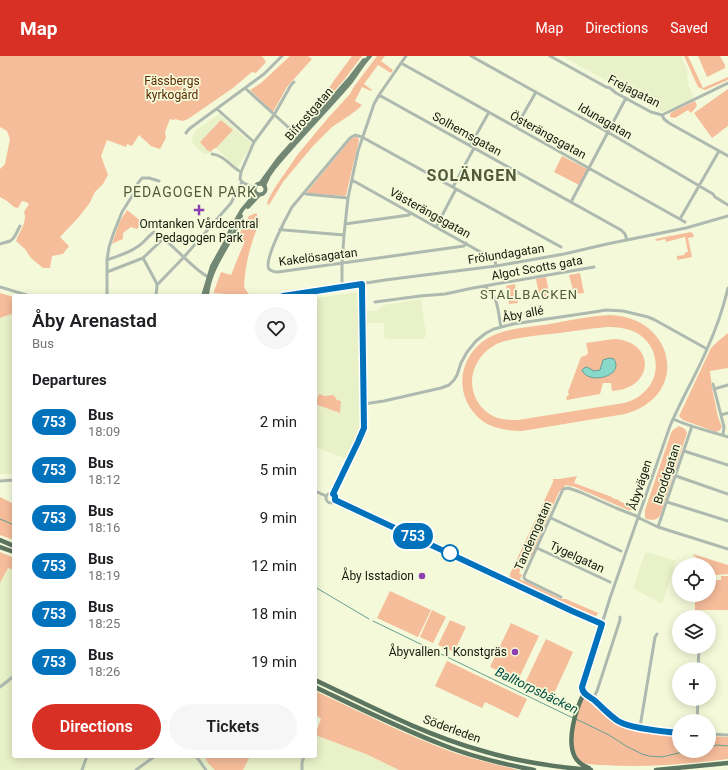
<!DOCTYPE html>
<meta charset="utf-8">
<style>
body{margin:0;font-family:Roboto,sans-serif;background:#f6f6f6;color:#202124;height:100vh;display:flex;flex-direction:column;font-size:15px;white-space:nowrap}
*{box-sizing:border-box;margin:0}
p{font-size:13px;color:#757577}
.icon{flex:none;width:22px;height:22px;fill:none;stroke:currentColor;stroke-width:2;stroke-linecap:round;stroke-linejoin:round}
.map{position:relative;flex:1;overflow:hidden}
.panel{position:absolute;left:12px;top:238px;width:305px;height:464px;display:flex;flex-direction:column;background:#fff;border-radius:4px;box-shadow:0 2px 10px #0003}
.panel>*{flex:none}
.badge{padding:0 8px;border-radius:13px;font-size:14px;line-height:26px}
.tools{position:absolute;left:672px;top:502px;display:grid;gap:8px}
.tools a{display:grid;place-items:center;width:44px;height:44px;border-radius:50%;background:#fff;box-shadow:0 2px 10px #0003;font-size:20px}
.map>.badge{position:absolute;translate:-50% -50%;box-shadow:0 0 0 2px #fff}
h2{padding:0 20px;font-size:15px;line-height:36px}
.round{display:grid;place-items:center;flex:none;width:42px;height:42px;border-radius:21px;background:#f6f6f6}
.head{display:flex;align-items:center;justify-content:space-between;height:68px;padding:0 20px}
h1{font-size:19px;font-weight:600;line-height:30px}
.action{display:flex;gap:8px;margin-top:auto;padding:8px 20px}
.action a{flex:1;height:46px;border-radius:24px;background:#d93025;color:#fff;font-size:16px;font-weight:600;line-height:46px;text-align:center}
.action a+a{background:#f6f6f6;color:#202124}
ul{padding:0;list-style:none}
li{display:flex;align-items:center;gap:12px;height:48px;padding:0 20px}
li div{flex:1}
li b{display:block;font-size:15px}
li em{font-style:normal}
li .badge{min-width:44px;font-weight:700;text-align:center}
header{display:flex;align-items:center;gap:24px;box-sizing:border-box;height:56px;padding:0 20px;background:#d93025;color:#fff}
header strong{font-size:19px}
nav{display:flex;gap:22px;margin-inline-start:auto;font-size:14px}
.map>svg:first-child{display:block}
</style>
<header>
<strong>Map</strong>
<nav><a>Map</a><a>Directions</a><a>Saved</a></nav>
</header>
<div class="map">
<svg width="728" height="714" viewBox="0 0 728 714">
<rect width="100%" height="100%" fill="#f4fad9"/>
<path fill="#e9f1c8" d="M 562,0 L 681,0 L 687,13 L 688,28 L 694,42 L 663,56 Z
M 219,58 L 252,88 L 237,112 L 217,93 L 214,92 L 209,97 L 204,98 L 191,86 L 195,75 Z
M 359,236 L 360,257 L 359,259 L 360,261 L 358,263 L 359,265 L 363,368 L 360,376 L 347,403 L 315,391 L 315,242 Z
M 421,243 L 426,279 L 424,283 L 387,283 L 384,281 L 384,267 L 367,267 L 367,255 L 377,255 L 384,249 Z
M 14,257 L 14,418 L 0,418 L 0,262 Z
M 645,497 L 651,497 L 676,505 L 662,548 L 633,532 Z
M 8,512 L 14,514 L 14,700 L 315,700 L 315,679 L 366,698 L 399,714 L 0,714 L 0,527 Z"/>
<path fill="#f6bd9b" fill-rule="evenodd" d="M 0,0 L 262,0 L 266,6 L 256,17 L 252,16 L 233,32 L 188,63 L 183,65 L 175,63 L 174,64 L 170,63 L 165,76 L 166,82 L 160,93 L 151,90 L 139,79 L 132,90 L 127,88 L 126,91 L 107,84 L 101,100 L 108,119 L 103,128 L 95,136 L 89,148 L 78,162 L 60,181 L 69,190 L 63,198 L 52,200 L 50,212 L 43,212 L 31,202 L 25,193 L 16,185 C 19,176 28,165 24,156 L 29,148 L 26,146 L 22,145 L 18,152 L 14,151 L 7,145 L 0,141 L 0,113 L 5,108 L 10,83 L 7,75 L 0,71 Z
M 290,0 L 308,0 L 312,3 L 287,31 L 273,56 L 250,34 L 261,27 Z
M 352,0 L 362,0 L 344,24 L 305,68 L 335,23 Z
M 377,0 L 385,0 L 381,5 L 393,14 L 391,17 L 378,9 L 364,28 L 372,34 L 371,35 L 362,31 L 355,45 L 362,49 L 358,53 L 350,59 L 332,71 L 313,90 L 283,126 L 269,149 L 267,148 L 268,144 L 274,133 L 298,98 L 328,62 L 350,38 L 353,32 Z
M 684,0 L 688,0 L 703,32 L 728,21 L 728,24 L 705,34 L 698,31 Z
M 698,0 L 720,0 L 725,9 L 725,12 L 707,21 Z
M 728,33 L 728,70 L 712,82 L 694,57 Z
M 695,45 L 697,50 L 691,57 L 688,54 L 675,62 L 670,61 L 670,58 L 672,56 Z
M 221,64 L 233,74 L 216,92 L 213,93 L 211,96 L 207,94 L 200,86 Z
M 355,81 L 357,81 L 359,84 L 346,139 L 345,140 L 307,137 L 307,136 L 351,83 Z
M 562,100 L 587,113 L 579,129 L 554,116 Z
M 127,154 L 142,166 L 137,173 L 131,171 L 123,177 L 123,183 L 118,185 L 112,188 L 120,165 Z
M 256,157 L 260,165 C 251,186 245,208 244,231 L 250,240 L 214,237 L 214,235 L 221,216 L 231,219 L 244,187 L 237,182 L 249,160 Z
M 691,176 L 693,178 L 694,181 L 688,182 L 692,201 L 677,204 L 677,200 L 684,199 L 686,196 L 688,196 L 685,181 L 666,186 L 665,183 L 657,185 L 655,183 Z
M 580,217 L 584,237 L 574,238 L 569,219 Z
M 546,221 L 550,242 L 540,244 L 536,223 Z
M 515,228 L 518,247 L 509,248 L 506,230 Z
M 0,237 L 14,241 L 14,257 L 0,262 Z
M 610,259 C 675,261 691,340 625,358 L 522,375 C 510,375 495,373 484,366 C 453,344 456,301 488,282 C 505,272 531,271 550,268 C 570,264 590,260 610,259 ZM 607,271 C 617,271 626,272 635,276 C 656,286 663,315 647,333 C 641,340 633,345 624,347 L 518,364 C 511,364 502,364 495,361 C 461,344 467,301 499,287 C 512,282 527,281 541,279 C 563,277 585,273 607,271 Z
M 728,277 L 728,312 L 710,315 L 712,332 L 718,361 L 722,371 L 719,375 L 716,376 L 683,364 L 679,360 L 711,292 L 717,286 Z
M 614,283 C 656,285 655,333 612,335 L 611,327 L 603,327 L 600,338 L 567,344 L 566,341 L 569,339 L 568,336 L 581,301 L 587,299 L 588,296 L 586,287 Z
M 319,338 C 321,338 323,340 325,340 C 332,340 332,336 337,344 L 341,345 L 340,357 L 315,348 Z
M 679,370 L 685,373 L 687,377 L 660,460 C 655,465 652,464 646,463 L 645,461 L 645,454 L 671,377 L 673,374 Z
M 577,420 L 574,427 L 612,441 L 612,442 L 619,444 L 619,445 L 633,451 L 633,454 L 628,454 L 575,431 L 566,429 L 559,436 L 531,501 L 527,500 L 519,517 L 522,519 L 520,523 L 523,525 L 525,525 L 561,543 L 566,543 L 598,557 L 597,559 L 596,560 L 592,560 L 510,522 L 510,518 L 553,426 L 553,423 L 559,423 Z
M 0,441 L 14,448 L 14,484 L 0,479 Z
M 0,496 L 14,502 L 14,514 L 8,512 L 0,527 Z
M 693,498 L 728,509 L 728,518 L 716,519 L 709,511 L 709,509 L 707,509 L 693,499 Z
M 721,520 L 728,520 L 728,554 L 695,554 L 695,539 L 709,539 L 709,524 L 721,524 Z
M 390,535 L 431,554 L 418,581 L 377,562 Z
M 432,554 L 446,561 L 433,587 L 420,581 Z
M 450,564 L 466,571 L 454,596 L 438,589 Z
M 511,567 L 539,580 L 518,624 L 490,611 Z
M 546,583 L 573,596 L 553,640 L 525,627 Z
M 447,605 L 527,643 L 518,662 L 485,646 L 482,652 L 435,630 Z
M 315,635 C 361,656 407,680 455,697 C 476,704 498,709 520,714 L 399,714 L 366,698 L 315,679 L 321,663 L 315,658 Z
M 583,643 C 595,642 608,662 618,668 C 624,671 632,672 639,673 C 652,676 666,677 679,679 L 679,695 L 709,695 L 709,680 L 728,681 L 728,703 C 687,708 644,712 603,709 C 596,709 588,709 582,706 C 569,697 573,666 578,654 C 579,650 582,646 583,643 Z
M 208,700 L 250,700 L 243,714 L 215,714 L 208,707 L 205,702 Z"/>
<path fill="#89d9cb" stroke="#679f92" d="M 609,302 L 614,303 C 625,321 587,329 582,314 L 584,312 L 587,311 L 594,315 L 600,314 L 603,304 Z"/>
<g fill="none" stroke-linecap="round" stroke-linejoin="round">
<path stroke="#679f92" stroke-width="1" d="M 0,463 L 14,469
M 315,531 L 369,563
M 373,565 L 573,662
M 576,663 L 609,679 L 626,690 L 642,698 L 649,700 L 662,701 L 687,695 L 695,695
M 709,691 L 717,689 L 728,690"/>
<path stroke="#aebab0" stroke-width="3" d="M 471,0 L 611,78 L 713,138 L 715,141 L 728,149
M 550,0 L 606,31 L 610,32 L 616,37 L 651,56 L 662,59 L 664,63 L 669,67 L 728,100
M 401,7 L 685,166
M 245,32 L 298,80
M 379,39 L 621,174 L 625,178 L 627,184
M 217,53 L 254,86
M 662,59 L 728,27
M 516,71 L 536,36
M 186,77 L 189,73 L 264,18 L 282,0
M 470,90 L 489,56
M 212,98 C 224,99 231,111 241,116
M 352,124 L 493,203 L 495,204 L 496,210
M 242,126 L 254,132
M 453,131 L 474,92
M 304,137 L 306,138 L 348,142
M 571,146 L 626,42
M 680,163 L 719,95
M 345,168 L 409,159 L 411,157
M 436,171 L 456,133
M 280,173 L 284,174 L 344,179
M 466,187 L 464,190 L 278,216 C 275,216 272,216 269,213 C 263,205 287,160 292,151 L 350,82 L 355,79 L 362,81 L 561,191
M 0,188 C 3,187 7,186 10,185 C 15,183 17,175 20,170
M 143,202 L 156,226 L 157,229 L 156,240
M 107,204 C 117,200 129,197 137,191 C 144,187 148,180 154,176 C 174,188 189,210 208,221
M 107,216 L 143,202 L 163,183
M 157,229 L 184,201 L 231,147 L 242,126 L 240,123 L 241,116 L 254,86 L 274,59 L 291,29 L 294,26
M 484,230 C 500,243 497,253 501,271
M 0,231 L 30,240
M 342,231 L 342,207 L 344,179 L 348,142 L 358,95 L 374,48 L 379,39 L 406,0
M 107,240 L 107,204 L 109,191 L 114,176 L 122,156 L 134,137 L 138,127 L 142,122 L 149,122 L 159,125
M 284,240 L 385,224 L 496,210 L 564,198 L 607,188 L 686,172 L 728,160
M 375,246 L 420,240 L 445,238 L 473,232 L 594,211
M 713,328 L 724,371 L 723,379
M 714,333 L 728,329
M 364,348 L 384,345 L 441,332 L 449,329 L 454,324 L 457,319 L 461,307 L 467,296 L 476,285 L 486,277 L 494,273 L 513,268 L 594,256 L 606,254 L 623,255 L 648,261 L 655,264 L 707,293
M 721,359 L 728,357
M 673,363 C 690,371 710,375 728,381
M 684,395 L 728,409
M 676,420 L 728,438
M 0,425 L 14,424
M 315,435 L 326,440
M326 442a5 5 0 1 1 10 0a5 5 0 1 1-10 0Z
M 333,438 L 358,386 L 364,372 L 362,234 L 362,228
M 335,444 L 572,555 L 602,568
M 667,446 L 728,465
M 551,462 L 621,495
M 639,462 L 658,471 L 728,493
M 658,471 L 692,370
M 537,492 L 610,526
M 561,541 L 526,524 L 524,522 L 524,520 L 563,433 L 568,432 L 580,436 L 616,452 L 639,461
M 698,613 L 699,591
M 0,631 L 14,620
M 593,643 L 597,635 L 620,564 L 620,561
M 697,665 L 698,643
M 640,671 L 655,581 L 657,578
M 679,677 C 664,675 630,673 617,665 C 605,657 597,644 584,637 L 582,632 L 610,542 L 670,370 C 681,344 696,319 707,293 C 716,273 723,253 728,232
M 709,678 L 728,679
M 196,700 L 206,714
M 82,714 L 87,700
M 136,714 L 155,700
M 302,714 L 302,707 L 304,700"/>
<path stroke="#728875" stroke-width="4" d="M254.5 133a5.5 5.5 0 1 1 11 0a5.5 5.5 0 1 1-11 0Z
M 260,128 L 279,102 L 350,22 L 364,4
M 264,130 L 269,119 L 274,112 C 298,83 325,56 350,27 C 357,18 362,8 370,0
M 248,151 L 259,139
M 203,240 L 212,210 L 226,185 L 231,173 L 242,154 L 252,142 L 255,136
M 207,240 C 209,216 223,198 234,177 C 237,172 239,166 241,160"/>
<path stroke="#5c7560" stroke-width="4.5" d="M 0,484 L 14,490
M 0,491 L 14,496
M 315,624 C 370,650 425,679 483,695 C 519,706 555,711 591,714
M 315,631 C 357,651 399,672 443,689 C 472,701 503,708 534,714
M 584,637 C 576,653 566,684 575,701 C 578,707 584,710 589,712
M 656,714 L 728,707"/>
</g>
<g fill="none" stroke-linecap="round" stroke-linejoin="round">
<defs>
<path id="line" d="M 283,240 L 362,228 L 362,234 L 364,372 L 358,386 L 333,438 L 335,440 L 335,444 L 572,555 L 602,568 L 582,631 C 582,638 589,640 594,644 C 602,651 609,659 618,665 C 631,673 663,675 679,677"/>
</defs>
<use href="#line" stroke="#fff" stroke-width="9"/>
<use href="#line" stroke="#0072bc" stroke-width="6"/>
</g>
<g fill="#8c3fb0" stroke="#f4fad9" stroke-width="1.5">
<path d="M197 148h4v4h4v4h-4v4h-4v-4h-4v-4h4z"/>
<circle cx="422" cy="520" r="4"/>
<circle cx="515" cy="596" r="4"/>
</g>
<circle fill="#fff" stroke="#0072bc" stroke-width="2" cx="450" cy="497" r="8"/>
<g text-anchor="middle" stroke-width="3.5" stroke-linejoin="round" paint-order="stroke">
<g font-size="12" fill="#5d2a02" stroke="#f4fad9">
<text x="172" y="29">Fässbergs<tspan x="172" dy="14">kyrkogård</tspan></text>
</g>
<g font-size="12" fill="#17190d" stroke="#f4fad9">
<text transform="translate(634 35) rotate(27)" y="4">Frejagatan</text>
<text transform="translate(309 58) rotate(-49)" y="4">Bifrostgatan</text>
<text transform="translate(605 65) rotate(30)" y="4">Idunagatan</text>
<text transform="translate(467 78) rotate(29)" y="4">Solhemsgatan</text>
<text transform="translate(548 79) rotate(29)" y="4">Österängsgatan</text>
<text transform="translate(430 157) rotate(29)" y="4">Västerängsgatan</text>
<text transform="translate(506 198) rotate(-9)" y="4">Frölundagatan</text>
<text transform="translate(318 201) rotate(-7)" y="4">Kakelösagatan</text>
<text transform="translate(537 212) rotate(-10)" y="4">Algot Scotts gata</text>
<text transform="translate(523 258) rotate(-11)" y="4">Åby allé</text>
<text transform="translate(667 418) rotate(-72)" y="4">Broddgatan</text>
<text transform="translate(640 429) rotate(-72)" y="4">Åbyvägen</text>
<text transform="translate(533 480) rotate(-66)" y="4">Tandemgatan</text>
<text transform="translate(577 501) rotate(25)" y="4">Tygelgatan</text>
<text transform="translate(452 673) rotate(20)" y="4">Söderleden</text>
</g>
<g font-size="12" fill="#17190d" stroke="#f4fad9" text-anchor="end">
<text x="199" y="172" text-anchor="middle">Omtanken Vårdcentral<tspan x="199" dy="14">Pedagogen Park</tspan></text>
<text x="414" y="524">Åby Isstadion</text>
<text x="507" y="600">Åbyvallen 1 Konstgräs</text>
</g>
<g font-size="13" letter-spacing="1" fill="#53593c" stroke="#f4fad9">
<text x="529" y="243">STALLBACKEN</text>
</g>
<g font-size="13" font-style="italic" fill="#054e45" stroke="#f4fad9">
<text transform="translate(537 634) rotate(26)" y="5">Balltorpsbäcken</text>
</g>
<g font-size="14" letter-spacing="1" fill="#53593c" stroke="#f4fad9">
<text x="190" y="141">PEDAGOGEN PARK</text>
</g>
<g font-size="16" font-weight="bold" letter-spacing="1" fill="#53593c" stroke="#f4fad9">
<text x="472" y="125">SOLÄNGEN</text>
</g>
</g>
</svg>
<div class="tools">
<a><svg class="icon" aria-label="locate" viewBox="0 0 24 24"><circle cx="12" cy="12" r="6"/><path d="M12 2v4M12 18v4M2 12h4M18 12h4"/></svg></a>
<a><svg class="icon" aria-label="layers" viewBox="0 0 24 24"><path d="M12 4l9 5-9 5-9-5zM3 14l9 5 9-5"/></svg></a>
<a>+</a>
<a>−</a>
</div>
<b class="badge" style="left:413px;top:480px;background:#0072bc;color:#fff">753</b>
<section class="panel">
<div class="head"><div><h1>Åby Arenastad</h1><p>Bus</p></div><a class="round"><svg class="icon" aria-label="heart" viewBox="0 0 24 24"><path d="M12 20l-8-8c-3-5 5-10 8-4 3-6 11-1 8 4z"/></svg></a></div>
<h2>Departures</h2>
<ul>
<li><span class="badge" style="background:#0072bc;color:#fff">753</span><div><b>Bus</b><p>18:09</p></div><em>2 min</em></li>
<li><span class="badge" style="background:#0072bc;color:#fff">753</span><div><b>Bus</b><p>18:12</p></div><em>5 min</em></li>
<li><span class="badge" style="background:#0072bc;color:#fff">753</span><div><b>Bus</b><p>18:16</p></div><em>9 min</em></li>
<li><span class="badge" style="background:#0072bc;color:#fff">753</span><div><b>Bus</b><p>18:19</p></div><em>12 min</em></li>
<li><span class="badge" style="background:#0072bc;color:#fff">753</span><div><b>Bus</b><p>18:25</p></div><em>18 min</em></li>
<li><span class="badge" style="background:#0072bc;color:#fff">753</span><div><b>Bus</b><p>18:26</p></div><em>19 min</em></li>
</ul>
<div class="action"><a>Directions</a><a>Tickets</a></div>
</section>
</div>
